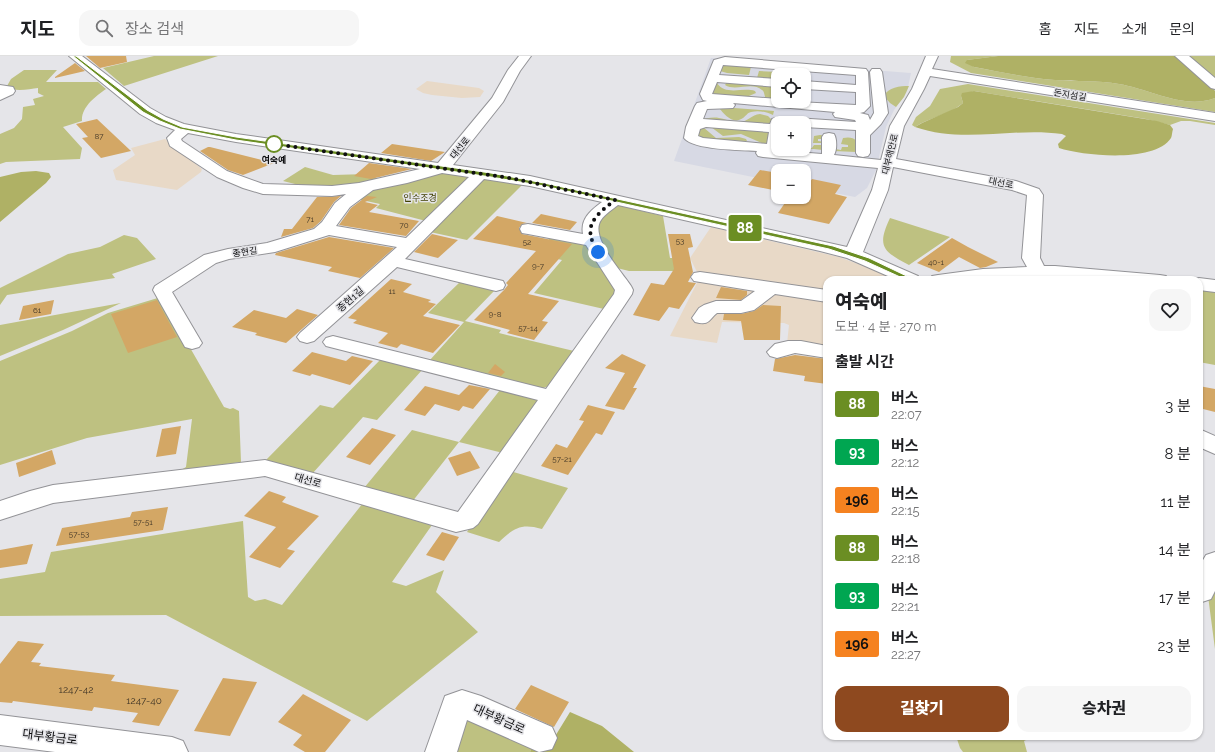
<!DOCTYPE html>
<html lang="ko">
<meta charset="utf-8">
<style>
body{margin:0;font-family:Raleway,"Noto Sans KR",sans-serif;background:#f6f6f6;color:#202124;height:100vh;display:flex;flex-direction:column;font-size:15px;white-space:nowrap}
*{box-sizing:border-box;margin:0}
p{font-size:13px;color:#757577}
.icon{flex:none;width:22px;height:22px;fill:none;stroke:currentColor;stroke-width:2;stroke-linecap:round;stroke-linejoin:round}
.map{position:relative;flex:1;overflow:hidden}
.panel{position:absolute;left:823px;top:220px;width:380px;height:464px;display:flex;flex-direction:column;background:#fff;border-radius:12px;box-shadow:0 1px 3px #0004}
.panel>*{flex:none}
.badge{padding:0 8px;border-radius:3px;font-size:14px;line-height:26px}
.tools{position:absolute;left:771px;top:12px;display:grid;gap:8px}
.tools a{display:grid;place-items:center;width:40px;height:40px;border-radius:8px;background:#fff;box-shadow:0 1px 3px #0004;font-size:20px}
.you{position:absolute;width:20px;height:20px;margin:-10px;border:3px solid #fff;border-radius:50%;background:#1a73e8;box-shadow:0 0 0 6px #1a73e833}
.map>.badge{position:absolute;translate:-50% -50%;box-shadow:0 0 0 2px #fff}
h2{padding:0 12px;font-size:15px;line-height:36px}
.round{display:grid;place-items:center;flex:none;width:42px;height:42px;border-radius:12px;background:#f6f6f6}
.headline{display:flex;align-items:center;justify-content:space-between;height:68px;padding:0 12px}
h1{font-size:19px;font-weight:800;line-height:30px}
.action{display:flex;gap:8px;margin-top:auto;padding:8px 12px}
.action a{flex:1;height:46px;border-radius:12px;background:#8e491f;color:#fff;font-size:16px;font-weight:800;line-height:46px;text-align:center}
.action a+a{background:#f6f6f6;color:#202124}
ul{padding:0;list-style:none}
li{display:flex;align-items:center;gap:12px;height:48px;padding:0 12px}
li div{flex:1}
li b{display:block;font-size:15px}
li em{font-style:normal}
li .badge{min-width:44px;font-weight:700;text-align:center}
header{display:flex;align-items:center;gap:24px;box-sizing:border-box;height:56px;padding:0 20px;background:#fff;border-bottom:1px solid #e0e0e0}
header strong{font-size:19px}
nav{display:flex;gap:22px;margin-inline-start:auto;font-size:14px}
.search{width:280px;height:36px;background:#f6f6f6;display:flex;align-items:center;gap:10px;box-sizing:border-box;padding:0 14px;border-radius:12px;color:#757577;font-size:15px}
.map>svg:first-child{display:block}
</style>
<header>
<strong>지도</strong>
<div class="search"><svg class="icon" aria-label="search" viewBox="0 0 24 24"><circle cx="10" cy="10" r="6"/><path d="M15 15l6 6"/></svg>장소 검색</div>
<nav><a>홈</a><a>지도</a><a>소개</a><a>문의</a></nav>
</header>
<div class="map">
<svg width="1215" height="696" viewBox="0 0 1215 696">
<rect width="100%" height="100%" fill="#e5e5e9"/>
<path fill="#d7d9e4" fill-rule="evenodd" d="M 711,2 L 911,17 L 907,36 L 894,54 L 886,71 L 876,114 L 867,132 L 855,141 L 804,131 L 804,115 L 778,115 L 778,126 L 674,105 ZM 778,19 L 804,19 L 804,45 L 778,45 ZM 778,67 L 804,67 L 804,93 L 778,93 Z"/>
<path fill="#e8d9c7" d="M 427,25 L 479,32 L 484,35 L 480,41 L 462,42 L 432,39 L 423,37 L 416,33 Z
M 165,83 L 202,113 L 201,116 L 177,134 L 116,124 L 113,114 L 135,99 L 131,92 Z
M 711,171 L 839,201 L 869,212 L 895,224 L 827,224 L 827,237 L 698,218 L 690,202 Z
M 699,223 L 827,242 L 827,294 L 787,288 L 789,269 L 784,267 L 722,266 L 717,287 L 670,280 Z"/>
<path fill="#bec181" d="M 154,0 L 218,0 L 124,30 L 103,12 Z
M 951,0 L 998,0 L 967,4 L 974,11 C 1001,16 1028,22 1055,24 C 1077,26 1098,24 1119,28 C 1150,33 1184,54 1215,42 L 1215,56 L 971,17 L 950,6 Z
M 1184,0 L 1215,0 L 1215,25 Z
M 726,8 L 785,13 L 751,11 L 749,19 L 727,17 L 720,15 L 723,9 Z
M 24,14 L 57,14 L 46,26 L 98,26 L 106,33 C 96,40 81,51 82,65 L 63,71 L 82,92 L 80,103 L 6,106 L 0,108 L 0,78 L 14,72 L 22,63 L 23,51 L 35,49 L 33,43 L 44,40 L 38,37 L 38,32 C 29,33 14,37 7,30 L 11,23 Z
M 759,15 L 779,16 L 784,19 L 778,19 L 778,24 L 757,22 Z
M 727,26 L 778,29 L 778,44 L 766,43 C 764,40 765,36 762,34 C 752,25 736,36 725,29 Z
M 717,27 C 725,40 743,31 755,35 L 756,37 L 744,42 L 714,39 L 713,37 Z
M 968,28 L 1215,67 L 1215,69 L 1190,65 L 1181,65 L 1170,69 L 1146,63 L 974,35 L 961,40 L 963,47 C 949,59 930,61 915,71 L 912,69 L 916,61 L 930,50 L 940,33 Z
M 909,30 L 904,41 L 896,51 L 890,47 L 884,40 C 888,31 900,30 909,30 Z
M 721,51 L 774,55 L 773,59 C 766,56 759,54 751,56 C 747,57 746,60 743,62 C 733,69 725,59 719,52 Z
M 760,58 L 768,60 L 773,65 L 772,68 L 763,70 L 701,64 C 705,62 714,61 719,62 C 727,63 732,67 740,66 C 749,65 751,59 760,58 Z
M 703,71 L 716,82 L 739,81 L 746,83 L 747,85 L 705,84 L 696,81 L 698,72 Z
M 711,71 L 768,76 L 770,77 L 767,87 L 764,88 L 741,78 L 723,80 Z
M 804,78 L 808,80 L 806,91 L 812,92 L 814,89 L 821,89 L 821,87 L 813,87 L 814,80 L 820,79 L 835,81 L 835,93 L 841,94 L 842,91 L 848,91 L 848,89 L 841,88 L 843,82 C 848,81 853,81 857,85 L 856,96 L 834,95 L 825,83 L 818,83 L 818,85 L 826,86 L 823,94 L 804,92 Z
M 305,111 L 333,119 L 367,118 L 382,125 L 319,134 L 283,125 Z
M 440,116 L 471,121 L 426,165 L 376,152 L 380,148 L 357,143 L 370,134 Z
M 483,122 L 522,129 L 467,184 L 430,176 Z
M 617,149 L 663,160 L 670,202 L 690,202 L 678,215 L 629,215 L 617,212 L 600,189 L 598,178 L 599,165 L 601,161 Z
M 890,162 L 950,181 L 909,209 C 882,195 877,190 890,162 Z
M 124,179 L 137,182 L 156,203 L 112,218 L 115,222 L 7,239 L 0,249 L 0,232 L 68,198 L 100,191 Z
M 553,179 L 585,186 L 617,234 L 604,253 L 534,237 L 562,204 L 535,198 Z
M 1050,217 L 1137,224 L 960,224 Z
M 461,225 L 496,233 L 465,265 L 501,274 L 499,277 L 574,295 L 549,330 L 543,332 L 430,304 L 464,266 L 428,257 Z
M 1199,230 L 1215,232 L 1215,309 L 1199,306 Z
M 161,241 L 224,351 L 230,353 L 233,352 L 239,355 L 241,406 L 181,414 L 186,411 L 192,363 L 87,382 L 0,409 L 0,305 L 72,275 L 108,257 Z
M 121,247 L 63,274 L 0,300 L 0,269 Z
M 381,303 L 423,313 L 377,364 L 363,361 L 312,418 L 266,404 L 320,349 L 333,352 Z
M 500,334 L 537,343 L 538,346 L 503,397 L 459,386 L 412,446 L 364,432 L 412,374 L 459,386 Z
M 510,415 L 568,432 L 542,473 C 521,467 514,472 499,486 L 467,476 Z
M 363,447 L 432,469 L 392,526 L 406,530 L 444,514 L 436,536 L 478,576 L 367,665 L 166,559 L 0,560 L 0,523 L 45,516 L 51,496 L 243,465 L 248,541 L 255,545 L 265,543 L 282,549 Z
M 1215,526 L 1215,593 L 1208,540 Z
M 468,662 L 533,689 L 530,696 L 455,696 L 462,666 Z
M 956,680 L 1034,680 L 1024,685 L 1027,696 L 963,696 L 960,692 Z"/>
<path fill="#afb165" d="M 998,0 L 1176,0 L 1212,31 L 1215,35 L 1215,42 C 1184,54 1150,33 1119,28 C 1098,24 1076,26 1055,24 C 1028,22 1000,16 974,11 L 965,7 L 967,4 Z
M 974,35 L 1157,65 L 1170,69 L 1173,73 C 1172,76 1172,80 1171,82 C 1155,107 1084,100 1059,92 L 1058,88 L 1066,80 L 1062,78 C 1013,71 964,88 915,71 L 922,67 L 958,51 L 963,47 L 961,40 L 962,37 Z
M 36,115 L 49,117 L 51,121 L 46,127 L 0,166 L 0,121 L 21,116 Z
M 570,656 L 602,670 L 634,696 L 530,696 L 533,689 L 546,695 Z"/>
<path fill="#d3a765" d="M 86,0 L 126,0 L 127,6 L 100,12 Z
M 75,7 L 85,15 L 55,22 L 55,21 Z
M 97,63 L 131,95 L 101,102 L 82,82 L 88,81 L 76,68 Z
M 392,88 L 445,96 L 431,105 L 381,97 Z
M 208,91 L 210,91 L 274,107 L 243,119 L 228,114 L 200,95 Z
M 369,107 L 412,113 L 371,123 L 354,120 Z
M 760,114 L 778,117 L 778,135 L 748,129 Z
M 812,123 L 841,129 L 835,138 L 847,141 L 829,168 L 778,157 L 789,141 L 804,141 L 804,126 L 809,127 Z
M 341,140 L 334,146 L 321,165 L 313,172 L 281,181 L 284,173 L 292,173 L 317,141 Z
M 367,140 L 377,141 L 365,146 L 378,149 L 369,156 L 419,165 L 406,180 L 339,169 L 351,152 Z
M 541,158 L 573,165 L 577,166 L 570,174 L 532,167 Z
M 497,160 L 527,167 L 522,168 L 519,172 L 522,178 L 572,188 L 528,238 L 559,245 L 542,265 L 548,266 L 534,284 L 507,277 L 510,274 L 474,264 L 504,234 L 508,229 L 506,227 L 536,195 L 473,183 Z
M 432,178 L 458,184 L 438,202 L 414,196 Z
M 668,178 L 690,178 L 693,191 L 688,192 L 693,216 L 688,226 L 696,227 L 679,253 L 669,251 L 659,265 L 633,259 L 651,227 L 664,229 L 674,213 Z
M 329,181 L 394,192 L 360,222 L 328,215 L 332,211 L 275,199 L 276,197 Z
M 952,182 L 968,191 L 998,206 L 986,211 L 980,212 L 959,201 L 939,216 L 917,207 Z
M 391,223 L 412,228 L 403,236 L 431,244 L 428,246 L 436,248 L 423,260 L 460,269 L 433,297 L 401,288 L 397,292 L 378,287 L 388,277 L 353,267 L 357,264 L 348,262 Z
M 721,231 L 747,235 L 747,239 L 741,244 L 716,242 Z
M 54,244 L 51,258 L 19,264 L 23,250 Z
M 157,244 L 177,281 L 128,297 L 111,258 Z
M 763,249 L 781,250 L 780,284 L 744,284 L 741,265 L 723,264 L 724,258 L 741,258 L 754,255 Z
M 297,253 L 318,259 L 286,287 L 255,279 L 257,277 L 232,271 L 254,254 L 286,262 Z
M 312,296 L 346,305 L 352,300 L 373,305 L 350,329 L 312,318 L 310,320 L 292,315 Z
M 622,298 L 646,309 L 633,332 L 637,332 L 624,354 L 605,350 L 625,317 L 605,312 Z
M 795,299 L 827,303 L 827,328 L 804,325 L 805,320 L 773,315 L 775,303 Z
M 495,308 L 505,316 L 501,320 L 488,317 Z
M 469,329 L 490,333 L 473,353 L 463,350 L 459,355 L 435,348 L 425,360 L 404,354 L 425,330 L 459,339 Z
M 1199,330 L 1215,333 L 1215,356 L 1199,352 Z
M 588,349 L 615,356 L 602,379 L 596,377 L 568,419 L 541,410 L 556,388 L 567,392 L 584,365 L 579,364 Z
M 181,370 L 176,398 L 156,401 L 162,373 Z
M 372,372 L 396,379 L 370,409 L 346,401 Z
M 52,394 L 56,408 L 19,421 L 16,407 Z
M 470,395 L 480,412 L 457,420 L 448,402 Z
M 269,435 L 286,441 L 282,446 L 319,460 L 287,493 L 295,495 L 280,512 L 249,501 L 276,471 L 244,460 Z
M 168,451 L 163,474 L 56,490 L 62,472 L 130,461 L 132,456 Z
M 442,476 L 459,481 L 444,505 L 426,499 Z
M 33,488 L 27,508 L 0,512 L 0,494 Z
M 18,585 L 44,588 L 31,606 L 41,607 L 39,610 L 115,619 L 111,625 L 179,634 L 159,670 L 132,666 L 138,657 L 94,651 L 92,655 L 13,645 L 12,647 L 0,646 L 0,608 Z
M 223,622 L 257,626 L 230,680 L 194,675 Z
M 531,629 L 569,646 L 554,671 L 515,653 Z
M 303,638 L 351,664 L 325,696 L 305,696 L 293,689 L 302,679 L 278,666 Z"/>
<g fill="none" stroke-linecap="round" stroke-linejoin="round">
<defs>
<path id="minor" d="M 69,0 L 82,0 L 150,52 L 166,61 L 184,68 L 236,78 L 438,107 L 492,42 L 508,14 L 519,0 L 531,0 L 520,15 L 503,46 L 453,109 L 530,120 L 847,191 L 872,134 L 878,112 L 763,101 L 758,100 L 756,97 L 757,95 C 741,94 693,94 684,82 L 686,71 L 695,50 L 697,47 L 707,45 L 703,44 L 700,38 L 714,4 L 725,1 L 866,13 L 868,16 L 870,50 L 864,56 L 860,57 L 868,59 L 870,64 L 874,57 L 870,16 L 872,13 L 880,13 L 882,16 L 888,57 L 881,68 L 870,79 L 870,97 L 868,100 L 863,101 L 858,100 L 856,97 L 856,74 L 804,71 L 804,67 L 778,67 L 778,93 L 785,93 L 784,95 L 822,98 L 822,81 L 824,78 L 829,77 L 834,78 C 837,83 837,94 834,99 L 881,104 L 890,70 L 912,33 L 926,0 L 938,0 L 932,13 L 1215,57 L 1215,65 L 930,20 L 924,33 L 904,70 L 896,103 L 1016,125 L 1039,133 L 1043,139 L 1040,202 L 1044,210 L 1055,210 L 1160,219 L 1166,220 L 1169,224 L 1097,224 L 1055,220 L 979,224 L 929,224 L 932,220 L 938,219 L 983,213 L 1027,211 L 1022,202 L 1027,139 L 1012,134 L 893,111 L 888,134 L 863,196 L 918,220 L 921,224 L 897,224 L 847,202 L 820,195 L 618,149 C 613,153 605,158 601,164 C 589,181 622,216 631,230 L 633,234 L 632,238 L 478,468 L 473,472 L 456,476 L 265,420 L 53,447 L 0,464 L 0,445 L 30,435 L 53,429 L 265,404 L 458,456 L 538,344 L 326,290 L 323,286 L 326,282 L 333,280 L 546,333 L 614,238 L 615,234 L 586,189 L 528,178 L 522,177 L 520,173 L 522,169 L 528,168 L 583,178 C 580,163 591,154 602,146 L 530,130 L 484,123 L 405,203 L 503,225 L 505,229 L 503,233 L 496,235 L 397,211 L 314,285 L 307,287 L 300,285 L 297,281 L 300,277 L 397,191 L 329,179 L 275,196 L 229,203 L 216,207 L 172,236 L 202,287 L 199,291 L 192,293 L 185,291 L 153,234 L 155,230 L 204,199 L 228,193 L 267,187 L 314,173 L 322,166 L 335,147 L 346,138 L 332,140 L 263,138 L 243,132 L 217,121 L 170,90 L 167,82 L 175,74 L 156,67 L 140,58 ZM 723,9 L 856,19 L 856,29 L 804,25 L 804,33 L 856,36 L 856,49 L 778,45 L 778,43 L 712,38 L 717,26 L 778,31 L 778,23 L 719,19 ZM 733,47 L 835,56 L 833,58 L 835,61 L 855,64 L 856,66 L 780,61 L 772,63 L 770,68 L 703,63 L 707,53 L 733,52 L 735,49 ZM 706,71 L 769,76 L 767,88 L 703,82 L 698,80 L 700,73 ZM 188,77 L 236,86 L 420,113 L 359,127 L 332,130 L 263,128 L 227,115 L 182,85 L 181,83 ZM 442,117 L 469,121 L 406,182 L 336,170 L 350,151 L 373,134 L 407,127 Z
M 1175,0 L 1189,0 L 1215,22 L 1215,33 L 1211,32 Z
M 0,29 L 13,31 L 15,35 L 13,38 L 0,44 Z
M 700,216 L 827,234 L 827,246 L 775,238 L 754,254 L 741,257 L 717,257 C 708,264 710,270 695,266 L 692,262 L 699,252 L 704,249 L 716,245 L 741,245 L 755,235 L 694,225 L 691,221 L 694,217 Z
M 1199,222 L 1215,224 L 1215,236 L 1199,234 L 1199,224 L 1193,224 Z
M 788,285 L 801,285 L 827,290 L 827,302 L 795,297 L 777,302 L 770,300 L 767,296 L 775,288 Z
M 1199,373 L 1215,380 L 1215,398 L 1199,391 Z
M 1215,496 L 1215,535 L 1211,543 L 1199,547 L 1199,511 L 1206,499 Z
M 462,634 L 481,640 L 552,671 L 557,682 L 552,693 L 539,696 L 467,664 L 457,696 L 425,696 L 445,640 Z
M 0,659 L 172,681 L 183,685 L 188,696 L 55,696 L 0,689 Z"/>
</defs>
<use href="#minor" stroke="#939397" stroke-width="2"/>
<use href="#minor" fill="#fff" fill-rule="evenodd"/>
</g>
<path fill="#6b8e23" stroke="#fff" d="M 73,0 L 76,0 L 147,54 L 163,63 L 182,71 L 236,81 L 491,117 L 544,127 L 833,190 L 869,202 L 915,224 L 909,225 L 865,205 L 829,193 L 544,130 L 491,121 L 236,84 L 180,73 L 160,65 L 143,56 Z"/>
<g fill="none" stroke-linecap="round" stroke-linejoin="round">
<path stroke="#101012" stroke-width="4" stroke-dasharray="0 7.2" d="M 274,88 L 510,122 L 615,144 C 595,160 581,170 598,196"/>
</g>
<circle fill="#fff" stroke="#6b8e23" stroke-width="2" cx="274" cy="88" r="8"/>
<g text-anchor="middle" stroke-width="3" stroke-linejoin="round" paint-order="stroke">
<g font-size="8" fill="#413627">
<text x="99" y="83">87</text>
<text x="310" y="166">71</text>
<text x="404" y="172">70</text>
<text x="680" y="188">53</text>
<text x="527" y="189">52</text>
<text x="936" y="209">40-1</text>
<text x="538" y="213">9-7</text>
<text x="392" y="238">11</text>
<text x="37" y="257">61</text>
<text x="495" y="261">9-8</text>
<text x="528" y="275">57-14</text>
<text x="562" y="406">57-21</text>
<text x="143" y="469">57-51</text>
<text x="79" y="481">57-53</text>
</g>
<g font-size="9" fill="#101012" stroke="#e5e5e9">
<text transform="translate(1070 39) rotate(9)" y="3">돈지섬길</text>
<text transform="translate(460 92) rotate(-51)" y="3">대선로</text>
<text transform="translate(890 98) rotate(-76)" y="3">대부해안로</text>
<text transform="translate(1001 127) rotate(11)" y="3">대선로</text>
<text transform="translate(245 196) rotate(-8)" y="3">종현길</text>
</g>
<g font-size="9" font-weight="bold" fill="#101012" stroke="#e5e5e9">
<text x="274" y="107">여숙예</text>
</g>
<g font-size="9" fill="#414103" stroke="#e5e5e9">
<text x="420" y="145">인수조경</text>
</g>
<g font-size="10" fill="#101012" stroke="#e5e5e9">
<text transform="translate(350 243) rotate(-41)" y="4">종현1길</text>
<text transform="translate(308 424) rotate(16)" y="4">대선로</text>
</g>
<g font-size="10" fill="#413627">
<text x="76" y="637">1247-42</text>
<text x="144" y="648">1247-40</text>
</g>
<g font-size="12" fill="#101012" stroke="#e5e5e9">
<text transform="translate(499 663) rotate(24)" y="4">대부황금로</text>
<text transform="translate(50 681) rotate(7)" y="4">대부황금로</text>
</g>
</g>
</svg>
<div class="tools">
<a><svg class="icon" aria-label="locate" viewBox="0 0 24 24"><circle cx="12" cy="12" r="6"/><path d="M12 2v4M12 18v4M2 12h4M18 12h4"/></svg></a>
<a>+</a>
<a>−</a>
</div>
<div class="you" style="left:598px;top:196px"></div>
<b class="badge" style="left:745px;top:172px;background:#6b8e23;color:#fff">88</b>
<section class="panel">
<div class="headline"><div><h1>여숙예</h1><p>도보 · 4 분 · 270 m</p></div><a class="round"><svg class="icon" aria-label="heart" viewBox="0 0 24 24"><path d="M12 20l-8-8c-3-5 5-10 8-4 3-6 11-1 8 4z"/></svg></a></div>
<h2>출발 시간</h2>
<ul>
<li><span class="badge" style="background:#6b8e23;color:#fff">88</span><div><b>버스</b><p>22:07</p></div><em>3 분</em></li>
<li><span class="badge" style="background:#00a651;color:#fff">93</span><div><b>버스</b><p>22:12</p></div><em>8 분</em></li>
<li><span class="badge" style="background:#f58220;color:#111">196</span><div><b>버스</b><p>22:15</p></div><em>11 분</em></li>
<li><span class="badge" style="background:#6b8e23;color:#fff">88</span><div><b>버스</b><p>22:18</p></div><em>14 분</em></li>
<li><span class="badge" style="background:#00a651;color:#fff">93</span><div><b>버스</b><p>22:21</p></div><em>17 분</em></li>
<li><span class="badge" style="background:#f58220;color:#111">196</span><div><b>버스</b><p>22:27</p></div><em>23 분</em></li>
</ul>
<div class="action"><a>길찾기</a><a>승차권</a></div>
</section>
</div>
